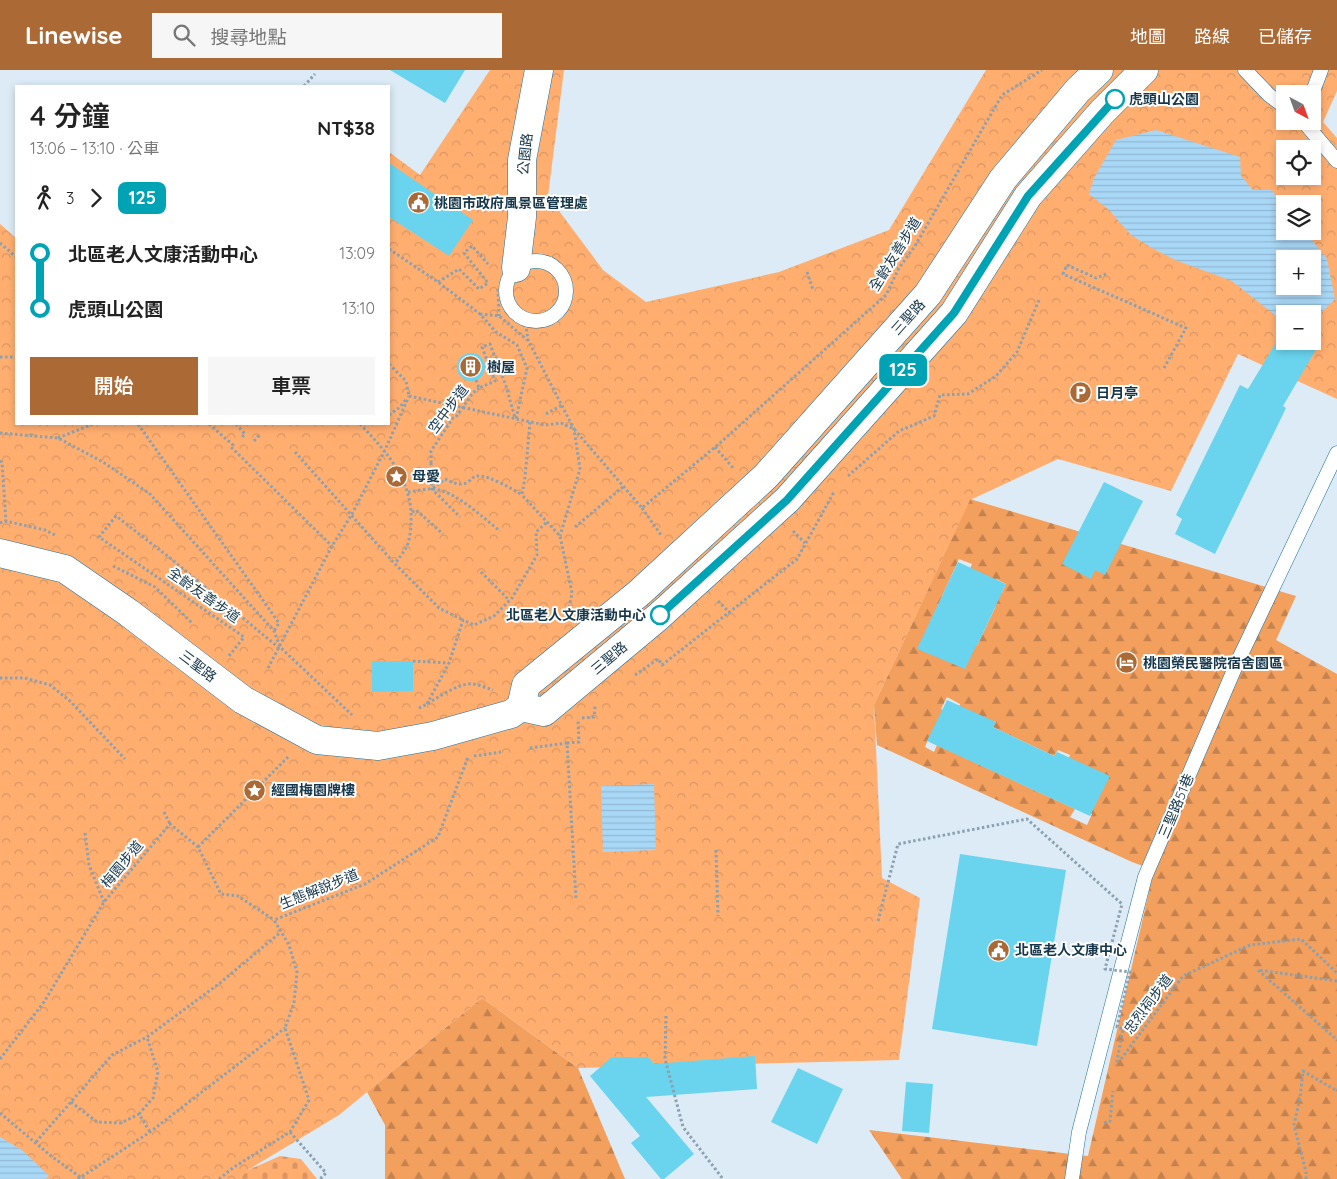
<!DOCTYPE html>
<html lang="zh-TW">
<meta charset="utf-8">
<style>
body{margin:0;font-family:Quicksand,"Noto Sans TC",sans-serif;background:#f6f6f6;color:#222;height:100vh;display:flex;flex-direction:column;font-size:19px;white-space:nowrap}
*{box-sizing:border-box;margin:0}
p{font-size:16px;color:#767676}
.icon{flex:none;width:28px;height:28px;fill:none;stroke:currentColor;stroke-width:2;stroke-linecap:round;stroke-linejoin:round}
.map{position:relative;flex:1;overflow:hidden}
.panel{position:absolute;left:15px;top:15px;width:375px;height:340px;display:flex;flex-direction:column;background:#fff;border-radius:0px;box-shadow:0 2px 8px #0003}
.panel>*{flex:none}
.badge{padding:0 10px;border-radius:8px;font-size:18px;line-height:32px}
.needle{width:32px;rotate:139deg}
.controls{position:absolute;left:1276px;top:15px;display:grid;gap:10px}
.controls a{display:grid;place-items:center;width:45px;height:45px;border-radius:0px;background:#fff;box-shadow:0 2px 8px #0003;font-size:25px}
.map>.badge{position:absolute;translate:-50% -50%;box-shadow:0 0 0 2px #fff}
.legs{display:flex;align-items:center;gap:8px;height:55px;padding:0 15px;font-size:16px}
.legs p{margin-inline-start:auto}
.headline{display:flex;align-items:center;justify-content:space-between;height:85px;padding:0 15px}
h1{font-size:28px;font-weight:600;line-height:38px}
.action{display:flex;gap:10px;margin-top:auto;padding:10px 15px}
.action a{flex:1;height:58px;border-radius:0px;background:#ab6a35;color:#fff;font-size:20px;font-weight:600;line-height:58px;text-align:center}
.action a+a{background:#f6f6f6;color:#222}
ul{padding:0 15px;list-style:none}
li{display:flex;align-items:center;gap:18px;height:55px;font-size:19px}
li i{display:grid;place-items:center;width:8px;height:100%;margin:0 6px;background:currentColor}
li i::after{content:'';width:12px;height:12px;margin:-6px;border:4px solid;border-radius:50%;background:#fff}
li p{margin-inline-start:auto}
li:first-child i{background:linear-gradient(#0000 50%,currentColor 0)}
li:last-child i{background:linear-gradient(currentColor 50%,#0000 0)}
header{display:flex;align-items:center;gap:30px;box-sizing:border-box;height:70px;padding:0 25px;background:#ab6a35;color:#fff}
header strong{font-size:24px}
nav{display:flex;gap:28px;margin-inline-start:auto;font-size:18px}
.search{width:350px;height:45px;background:#f6f6f6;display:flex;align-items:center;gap:12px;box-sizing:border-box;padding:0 18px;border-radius:0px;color:#767676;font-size:19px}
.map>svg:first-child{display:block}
</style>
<header>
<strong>Linewise</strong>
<div class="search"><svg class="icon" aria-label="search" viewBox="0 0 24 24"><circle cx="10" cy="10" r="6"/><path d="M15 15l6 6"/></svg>搜尋地點</div>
<nav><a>地圖</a><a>路線</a><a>已儲存</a></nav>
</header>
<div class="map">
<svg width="1337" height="1109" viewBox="0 0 1337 1109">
<defs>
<pattern id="forest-firs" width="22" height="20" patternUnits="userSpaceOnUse" patternTransform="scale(1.25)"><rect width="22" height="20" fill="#f39f5d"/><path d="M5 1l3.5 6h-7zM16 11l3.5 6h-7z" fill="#c4824f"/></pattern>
<pattern id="cemetery-stones" width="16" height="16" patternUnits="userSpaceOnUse" patternTransform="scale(1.25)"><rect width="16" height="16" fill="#ffae70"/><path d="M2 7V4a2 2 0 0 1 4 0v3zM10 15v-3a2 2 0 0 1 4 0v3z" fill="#da9662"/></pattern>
<pattern id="park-crowns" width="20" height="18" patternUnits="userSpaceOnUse" patternTransform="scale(1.25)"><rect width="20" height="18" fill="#ffae70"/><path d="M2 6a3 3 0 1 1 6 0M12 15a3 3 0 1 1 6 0" fill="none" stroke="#da9662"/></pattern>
<pattern id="water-rules" width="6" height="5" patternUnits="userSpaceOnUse" patternTransform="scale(1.25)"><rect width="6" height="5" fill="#a9d7f6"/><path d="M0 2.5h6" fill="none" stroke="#91b9d4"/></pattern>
</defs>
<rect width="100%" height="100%" fill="#dcebf5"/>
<path fill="url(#forest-firs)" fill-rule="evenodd" d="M 970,429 L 1296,526 L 1276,570 L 1337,604 L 1337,1109 L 902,1109 L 869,1060 L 1088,1086 L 1154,800 L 1132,792 L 877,675 L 874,635 ZM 959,489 L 972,494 L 969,501 L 995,513 L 996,509 L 1006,514 L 1002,523 L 997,523 L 995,538 L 977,576 L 971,573 L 918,579 ZM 947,627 L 960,634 L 957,642 L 996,652 L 993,657 L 1054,686 L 1058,680 L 1070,685 L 1067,693 L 1086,740 L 1092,744 L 1087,755 L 1070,747 L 1075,739 L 937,675 L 934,682 L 925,677 L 929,667 L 948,643 L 941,639 Z
M 482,928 L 578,998 L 625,1109 L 385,1109 L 385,1055 L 367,1022 Z"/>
<path fill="url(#cemetery-stones)" d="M 280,1086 L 301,1089 L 317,1109 L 239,1109 L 248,1100 Z"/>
<path fill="url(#park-crowns)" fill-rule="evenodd" d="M 490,0 L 564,0 L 548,126 L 603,200 L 646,232 L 779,202 L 889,160 L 986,0 L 1337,0 L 1337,21 L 1323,52 L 1337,68 L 1337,329 L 1238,284 L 1171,421 L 1058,389 L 970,430 L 874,635 L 882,808 L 920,828 L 899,990 L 578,998 L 482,928 L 339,1045 L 248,1100 L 239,1109 L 0,1109 L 0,154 L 16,168 L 16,354 L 389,354 L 389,82 L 420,105 ZM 1285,24 L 1312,24 L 1312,51 L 1285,51 ZM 1285,79 L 1312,79 L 1312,106 L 1285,106 ZM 1285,134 L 1312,134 L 1312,161 L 1285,161 ZM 1285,189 L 1312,189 L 1312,216 L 1285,216 ZM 1285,244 L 1312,244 L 1312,271 L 1285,271 Z"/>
<path fill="url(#water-rules)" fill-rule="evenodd" d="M 1156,60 L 1240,87 L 1241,106 L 1253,120 L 1271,120 L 1285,137 L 1285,161 L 1305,161 L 1327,189 L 1335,229 L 1317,247 L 1313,248 L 1312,244 L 1285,244 L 1285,250 L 1281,250 L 1232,211 L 1175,190 L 1152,178 L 1131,165 L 1108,139 L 1089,124 L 1094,108 L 1116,70 ZM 1285,189 L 1312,189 L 1312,216 L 1285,216 Z
M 654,714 L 656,780 L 603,782 L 601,716 Z
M 0,1067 L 22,1080 L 49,1106 L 45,1109 L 0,1109 Z"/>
<path fill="#6ad3ee" d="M 390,0 L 465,0 L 445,33 Z
M 389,93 L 473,150 L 449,186 L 389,147 Z
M 1277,271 L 1321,271 L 1283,336 L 1286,338 L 1215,484 L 1175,464 L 1182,449 L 1176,445 L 1240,315 L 1248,319 Z
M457 297a14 14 0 1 1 28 0a14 14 0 1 1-28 0Z
M 1104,412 L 1143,431 L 1105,505 L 1095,500 L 1091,509 L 1062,494 Z
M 958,492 L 1006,514 L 977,576 L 976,576 L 965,599 L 917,579 Z
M 372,591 L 413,591 L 413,621 L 372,622 Z
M 947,630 L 996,652 L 993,657 L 1054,686 L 1057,682 L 1110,706 L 1090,746 L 927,671 Z
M 960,784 L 1066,800 L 1037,976 L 932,959 Z
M 755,986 L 757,1019 L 646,1027 L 694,1084 L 664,1109 L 661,1109 L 631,1073 L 640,1066 L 590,1006 L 612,987 L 648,987 L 654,994 Z
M 798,998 L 843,1019 L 817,1074 L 771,1052 Z
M 906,1012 L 933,1014 L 929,1063 L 902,1061 Z"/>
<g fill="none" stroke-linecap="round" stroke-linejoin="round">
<defs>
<path id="service" d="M 1245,0 L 1269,25 L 1285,37
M 1312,24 L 1321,0
M 1303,51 L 1337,91
M506 221a30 30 0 1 1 60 0a30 30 0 1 1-60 0Z
M 1072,1109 L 1079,1062 L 1145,807 L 1237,593 L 1337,383"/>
<path id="minor" d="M 516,198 L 522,147 L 522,90 L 539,0
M 0,483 L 65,499 L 129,543 L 243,630 L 317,670 L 378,676 L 433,666 L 511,644 L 521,637 L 526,615 L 639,523 L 766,406 L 928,224 L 1003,109 L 1078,20 L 1099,0
M 521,637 L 544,642 L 658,547 L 787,430 L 954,243 L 1028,126 L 1102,42 L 1144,0"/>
</defs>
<use href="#service" stroke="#1f739f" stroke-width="15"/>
<use href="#minor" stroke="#1f739f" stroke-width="29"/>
<path stroke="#8ba1af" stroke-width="3" stroke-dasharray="2.5 2.5" stroke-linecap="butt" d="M 304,16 L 315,4
M 0,173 L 16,187
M 389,179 L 438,212 L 480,244 L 496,262 L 517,275 L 527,298 L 516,349
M 807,202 L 813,220
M 1106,204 L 1096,208 L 1067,195 L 1063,204 L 1186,258 L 1164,298
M 438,212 L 459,199 L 479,219 L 488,213 L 464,183 L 472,176 L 488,194
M 498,219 L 499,246
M 480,244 L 499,246 L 527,270
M 525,249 L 528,270 L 574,359 L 580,399 L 560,466
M 0,287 L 16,287
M 389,294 L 406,311 L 409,326
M 476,310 L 479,318 L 495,311 L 482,277 L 490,274 L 506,316 L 515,348
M 409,326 L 545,355 L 561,353 L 574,359 L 642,438 L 721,372 L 886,225 L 899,198 L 915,176 L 1002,25 L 1042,0
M 546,344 L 562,335
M 389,345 L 400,337 L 407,328
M 530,352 L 525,407 L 522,425 L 560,466 L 572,523 L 568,544
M 138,354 L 279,553 L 274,561
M 209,354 L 233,375 L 231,377 L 332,476
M 236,354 L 245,364 L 242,367
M 360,354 C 386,381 413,411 411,451 C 411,459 410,470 406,478 C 403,483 399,488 395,494
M 0,363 L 58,368 L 103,392 L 150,424 L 274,561 L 280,577 L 352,645
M 58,368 L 93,354
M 254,371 L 260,364
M 715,377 L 734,399
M 295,382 L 395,494 L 439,538 L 463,550
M 0,391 L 2,392 L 6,452
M 431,393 L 432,419 L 460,447
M 848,406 L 899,361 L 934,346 L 940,325 L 968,324 L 996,306 L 1017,282 L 1039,230
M 433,418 L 445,409 C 452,412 460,417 468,412 C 472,409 473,406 478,406 C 488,405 513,419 522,425
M 408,422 C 416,421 424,419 431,419 C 454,419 483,448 500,461
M 642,438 L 661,465
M 412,442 L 416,440 L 443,464
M 0,453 L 5,451 L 45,460 L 57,466
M 575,457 L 624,416
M 793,461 L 805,473
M 113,496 L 155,517 L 192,553
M 481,502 L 509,530
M 718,531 L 730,543
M 229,586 L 244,567 L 99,467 L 116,446 L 170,488 L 278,577 L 280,577
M 413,591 L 449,593
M 268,598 L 332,476 L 352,444 L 385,380 L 409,326
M 635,605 L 658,589 L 662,595 L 797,489 L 834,422
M 0,608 L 25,608 L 50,615 L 70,631 L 125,689
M 427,634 L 449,593 L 463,550 L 474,555 L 494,546 L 512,528 L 537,485 L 536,462 L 547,452
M 419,638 C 433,632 457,612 473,614 C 480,615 487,618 493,620
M 582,648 L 594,647 L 595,636
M 567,673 L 579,672 L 578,650
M 530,678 L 567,673 L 576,829
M 474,686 L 501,682
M 164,742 L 170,754
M 85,763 L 89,795 L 104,832
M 198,777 L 288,687
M 716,780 L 718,846
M 1337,911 L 1258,900 L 1337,970
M 666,946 L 665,989 L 683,1057 L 723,1109
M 0,989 L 44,932 L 104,832 L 170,754 L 198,777 L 221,824 L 238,826 L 274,850
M 1121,989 L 1183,906 L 1250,875 L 1301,869 L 1337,903
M 71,1032 L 97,1052 L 121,1053 L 139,1044 L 150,1062
M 0,1043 L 51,1086 L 83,1109
M 139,1044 L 153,1028 L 158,1002 L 147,967
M 1104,1053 L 1110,1051 L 1113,1021
M 290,1062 L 326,1103 L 320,1109
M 36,1072 L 112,985 L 147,967 L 220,913 L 281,862
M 78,1109 L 150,1062 L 285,958
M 219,1109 L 234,1097 L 290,1062 L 309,1030 L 285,958 L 294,933 L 297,902 L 289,875 L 274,850 L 365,814 L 438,767 L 468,687
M 1306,1109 L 1306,1102 L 1294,1055 L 1300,1028 L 1303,1001 L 1337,1021"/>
<use href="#service" stroke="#fff" stroke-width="14"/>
<use href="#minor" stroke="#fff" stroke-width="28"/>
<path stroke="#8ba1af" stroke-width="3" stroke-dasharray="2.5 2.5" stroke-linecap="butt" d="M 431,393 L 431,381 L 453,348 L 456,347 L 473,323 L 479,318
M 878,851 L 898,774 L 1027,749 L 1122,834 L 1105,899 L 1130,902 L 1117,957 L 1123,959 L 1116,996"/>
</g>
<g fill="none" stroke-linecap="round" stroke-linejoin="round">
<defs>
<path id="line-1" d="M 660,545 L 787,430 L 954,243 L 1028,126 L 1115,29"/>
</defs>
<use href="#line-1" stroke="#fff" stroke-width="11"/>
<use href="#line-1" stroke="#00a3b4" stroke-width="8"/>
</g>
<defs>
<symbol id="civic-disc" viewBox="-11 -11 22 22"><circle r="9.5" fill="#ab6a35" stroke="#fff"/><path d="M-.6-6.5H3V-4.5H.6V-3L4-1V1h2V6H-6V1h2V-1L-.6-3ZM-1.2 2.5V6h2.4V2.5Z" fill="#fff"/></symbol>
<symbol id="building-disc" viewBox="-11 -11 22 22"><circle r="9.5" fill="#ab6a35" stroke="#fff"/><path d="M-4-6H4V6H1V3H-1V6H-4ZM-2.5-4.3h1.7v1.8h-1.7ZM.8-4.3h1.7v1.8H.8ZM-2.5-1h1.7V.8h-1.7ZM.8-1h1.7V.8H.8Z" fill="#fff"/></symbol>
<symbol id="parking-disc" viewBox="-11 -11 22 22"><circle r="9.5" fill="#ab6a35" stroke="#fff"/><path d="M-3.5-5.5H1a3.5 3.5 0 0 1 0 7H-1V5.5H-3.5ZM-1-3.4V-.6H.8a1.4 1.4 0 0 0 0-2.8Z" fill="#fff"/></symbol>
<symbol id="sight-disc" viewBox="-11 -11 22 22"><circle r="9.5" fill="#ab6a35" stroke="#fff"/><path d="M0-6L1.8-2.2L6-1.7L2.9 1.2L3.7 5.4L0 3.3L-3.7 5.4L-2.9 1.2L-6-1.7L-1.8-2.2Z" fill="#fff"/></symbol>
<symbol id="hotel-disc" viewBox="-11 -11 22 22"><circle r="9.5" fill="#ab6a35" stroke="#fff"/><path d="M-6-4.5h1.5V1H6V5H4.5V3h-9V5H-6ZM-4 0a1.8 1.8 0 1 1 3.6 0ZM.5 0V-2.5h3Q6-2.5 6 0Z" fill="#fff"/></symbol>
</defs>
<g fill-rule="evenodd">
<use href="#civic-disc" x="406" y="120" width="25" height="25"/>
<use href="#building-disc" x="458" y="284" width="25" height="25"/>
<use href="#parking-disc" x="1068" y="310" width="25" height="25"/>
<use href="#sight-disc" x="384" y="394" width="25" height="25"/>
<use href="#hotel-disc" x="1114" y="580" width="25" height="25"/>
<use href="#sight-disc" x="242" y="708" width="25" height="25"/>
<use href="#civic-disc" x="986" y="868" width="25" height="25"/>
</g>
<g fill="#fff" stroke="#00a3b4" stroke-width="2.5">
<circle cx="1115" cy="29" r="9"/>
<circle cx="660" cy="545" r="9"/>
</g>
<g text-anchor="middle" stroke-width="4" stroke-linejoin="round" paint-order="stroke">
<g font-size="14" font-weight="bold" fill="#16374b" stroke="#fff" text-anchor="start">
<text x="1129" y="34">虎頭山公園</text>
<text x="646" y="550" text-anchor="end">北區老人文康活動中心</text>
</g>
<g font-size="14" fill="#16374b" stroke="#fff">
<text transform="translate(525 84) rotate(-84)" y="5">公園路</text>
<text transform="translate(895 184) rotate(-58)" y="5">全齡友善步道</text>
<text transform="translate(908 247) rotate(-48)" y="5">三聖路</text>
<text transform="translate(448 339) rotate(-53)" y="5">空中步道</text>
<text transform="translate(204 525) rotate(35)" y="5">全齡友善步道</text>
<text transform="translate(609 588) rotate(-40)" y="5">三聖路</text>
<text transform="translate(198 596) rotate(37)" y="5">三聖路</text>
<text transform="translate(1176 736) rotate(-67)" y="5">三聖路51巷</text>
<text transform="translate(122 794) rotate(-50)" y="5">梅園步道</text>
<text transform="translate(319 819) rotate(-22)" y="5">生態解說步道</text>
<text transform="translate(1148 934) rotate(-53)" y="5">忠烈祠步道</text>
</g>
<g font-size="14" font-weight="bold" fill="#16374b" stroke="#fff" text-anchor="start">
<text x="434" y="138">桃園市政府風景區管理處</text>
<text x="487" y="302">樹屋</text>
<text x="1096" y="328">日月亭</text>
<text x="412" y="411">母愛</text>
<text x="1143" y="598">桃園榮民醫院宿舍園區</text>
<text x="271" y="725">經國梅園牌樓</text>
<text x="1015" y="885">北區老人文康中心</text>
</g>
</g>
</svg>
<div class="controls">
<a><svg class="needle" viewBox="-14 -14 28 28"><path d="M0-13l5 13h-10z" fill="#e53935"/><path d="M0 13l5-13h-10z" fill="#767676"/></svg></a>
<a><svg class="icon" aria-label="locate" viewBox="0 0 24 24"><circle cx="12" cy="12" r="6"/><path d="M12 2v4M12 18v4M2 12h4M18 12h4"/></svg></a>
<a><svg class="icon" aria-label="layers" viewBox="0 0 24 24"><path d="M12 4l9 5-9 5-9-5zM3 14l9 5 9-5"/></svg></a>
<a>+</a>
<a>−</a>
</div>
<b class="badge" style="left:903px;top:300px;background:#00a3b4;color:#fff">125</b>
<section class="panel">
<div class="headline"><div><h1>4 分鐘</h1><p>13:06 – 13:10 · 公車</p></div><b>NT$38</b></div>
<div class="legs"><svg class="icon" aria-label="walk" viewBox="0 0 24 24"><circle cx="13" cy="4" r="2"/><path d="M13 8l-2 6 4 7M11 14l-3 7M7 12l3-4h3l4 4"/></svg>3<svg class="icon" aria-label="forward" viewBox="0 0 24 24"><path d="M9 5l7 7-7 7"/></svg><b class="badge" style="background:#00a3b4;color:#fff">125</b></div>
<ul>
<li><i style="color:#00a3b4"></i><b>北區老人文康活動中心</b><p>13:09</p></li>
<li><i style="color:#00a3b4"></i><b>虎頭山公園</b><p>13:10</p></li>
</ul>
<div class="action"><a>開始</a><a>車票</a></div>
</section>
</div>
